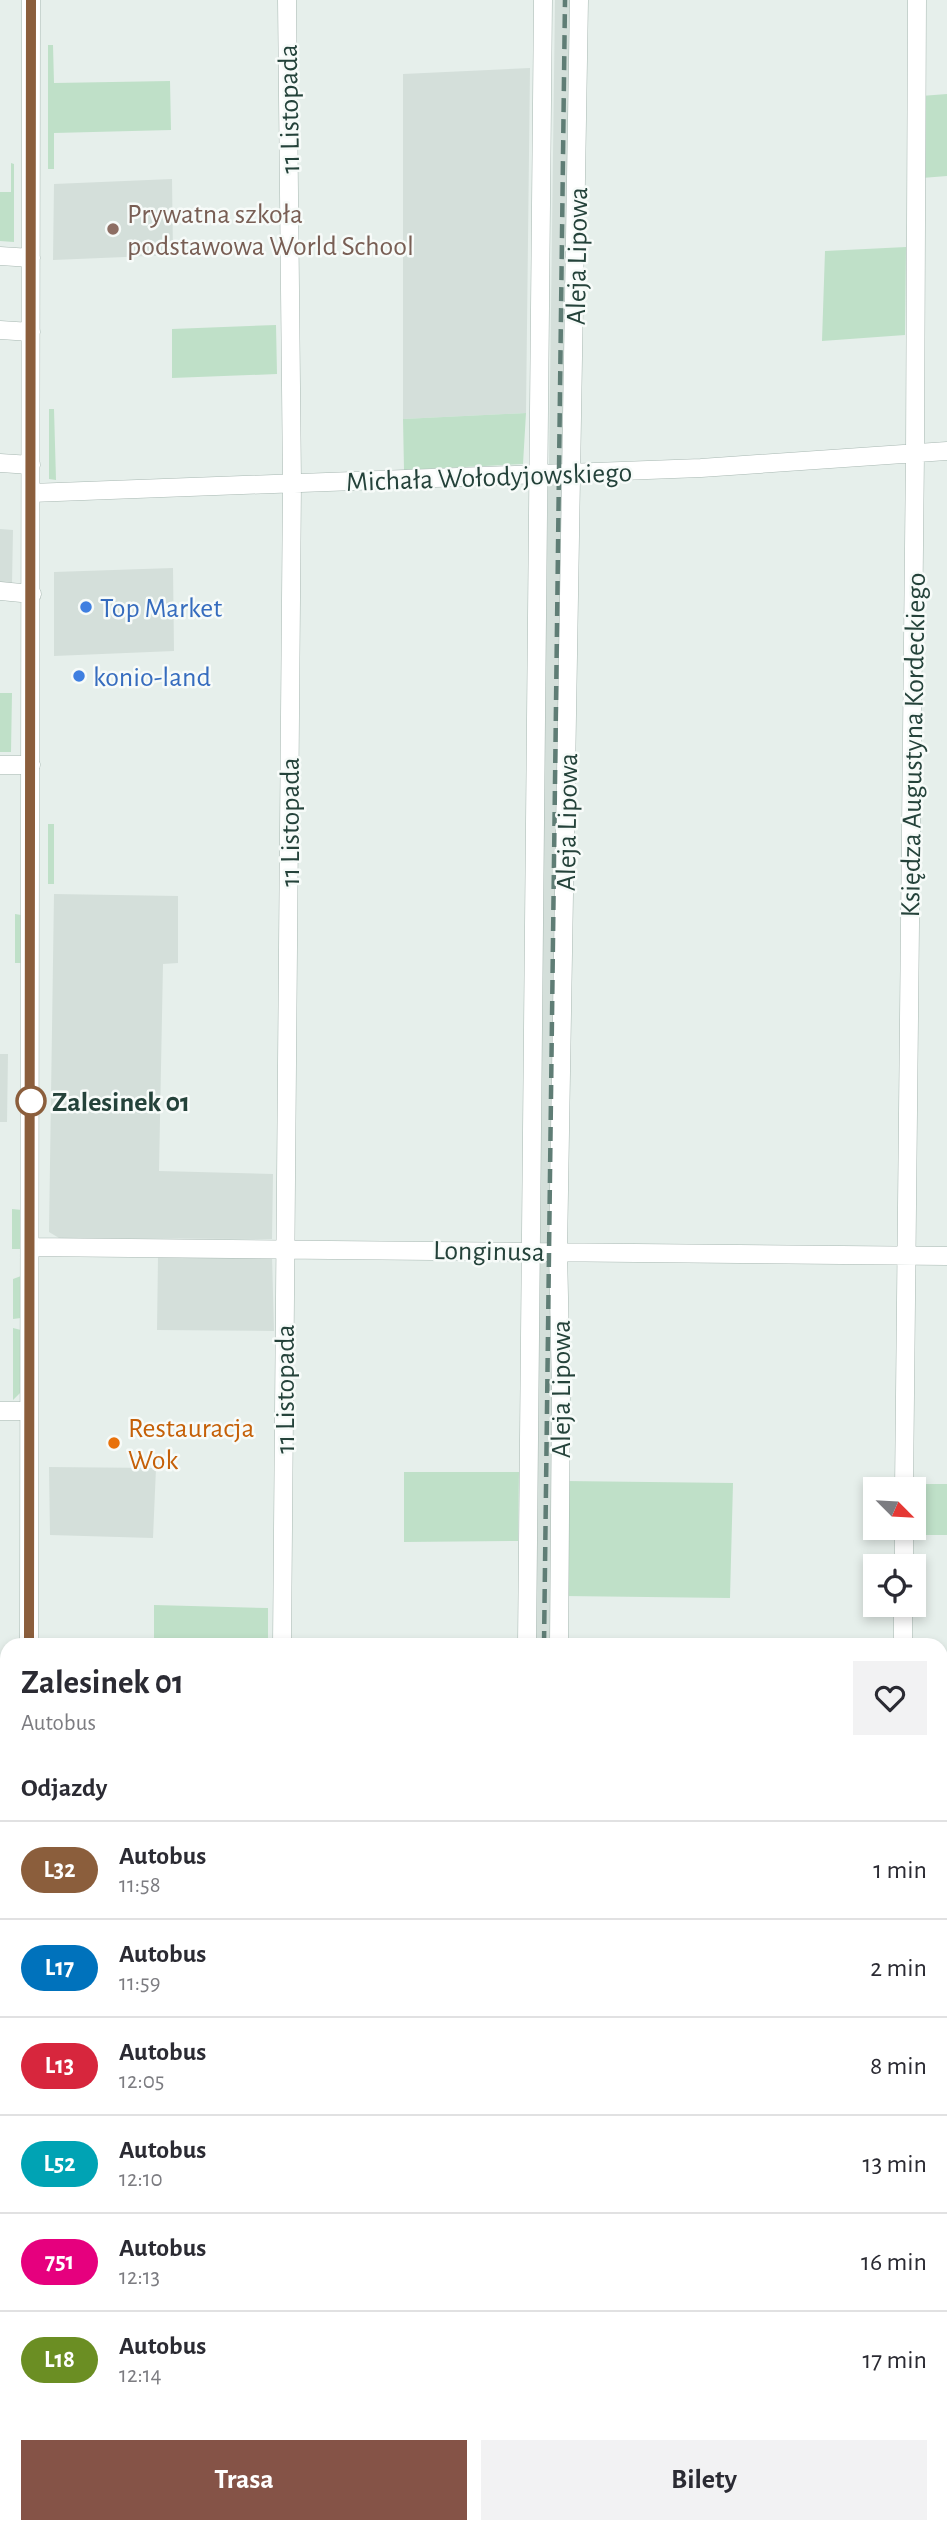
<!DOCTYPE html>
<html lang="pl">
<meta charset="utf-8">
<style>
body{margin:0;font-family:"Alegreya Sans",sans-serif;background:#f2f2f3;color:#2b2b33;height:100vh;display:flex;flex-direction:column;font-size:26px;white-space:nowrap}
*{box-sizing:border-box;margin:0}
p{font-size:23px;color:#7c7c81}
.icon{flex:none;width:38px;height:38px;fill:none;stroke:currentColor;stroke-width:2;stroke-linecap:round;stroke-linejoin:round}
.map{position:relative;flex:1;overflow:hidden}
.panel{position:absolute;left:0px;top:1638px;width:948px;height:896px;display:flex;flex-direction:column;background:#fff;border-radius:21px 21px 0 0;box-shadow:0 4px 10px #0003}
.panel>*{flex:none}
.badge{padding:0 14px;border-radius:23px;font-size:24px;line-height:46px}
.needle{width:46px;rotate:114deg}
.fabs{position:absolute;left:863px;top:1477px;display:grid;gap:14px}
.fabs a{display:grid;place-items:center;width:63px;height:63px;border-radius:0px;background:#fff;box-shadow:0 4px 10px #0003;font-size:35px}
.map>.badge{position:absolute;translate:-50% -50%;box-shadow:0 0 0 4px #fff}
h2{padding:0 21px;font-size:26px;line-height:63px}
.round{display:grid;place-items:center;flex:none;width:74px;height:74px;border-radius:0px;background:#f2f2f3}
.overview{display:flex;align-items:center;justify-content:space-between;height:119px;padding:0 21px}
h1{font-size:33px;font-weight:700;line-height:52px}
.primary-button{display:flex;gap:14px;margin-top:auto;padding:14px 21px}
.primary-button a{flex:1;height:80px;border-radius:0px;background:#855347;color:#fff;font-size:28px;font-weight:700;line-height:80px;text-align:center}
.primary-button a+a{background:#f2f2f3;color:#2b2b33}
ul{padding:0;list-style:none}
li{display:flex;align-items:center;gap:21px;height:98px;padding:0 21px;border-top:2px solid #e1e1e2}
li div{flex:1}
li b{display:block;font-size:26px}
li em{font-style:normal}
li .badge{min-width:77px;font-weight:700;text-align:center}
.map>svg:first-child{display:block}
</style>
<div class="map">
<svg width="947" height="2534" viewBox="0 0 947 2534">
<rect width="100%" height="100%" fill="#e6efeb"/>
<path fill="#d4dfda" d="M 555,0 L 574,0 L 570,465 L 549,465 Z
M 530,68 L 526,413 L 403,419 L 403,74 Z
M 172,179 L 173,255 L 53,260 L 54,184 Z
M 569,483 L 555,1245 L 537,1245 L 548,484 Z
M 0,529 L 13,530 L 12,584 L 0,583 Z
M 173,568 L 174,651 L 54,656 L 54,572 Z
M 54,894 L 178,896 L 178,963 L 163,964 L 159,1171 L 273,1174 L 272,1239 L 59,1238 L 49,1232 Z
M 0,1054 L 8,1054 L 7,1122 L 0,1122 Z
M 158,1256 L 272,1256 L 274,1331 L 157,1330 Z
M 538,1262 L 555,1262 L 553,1645 L 533,1645 Z
M 49,1467 L 156,1468 L 153,1538 L 50,1535 Z
M 0,1697 L 6,1697 L 6,1837 L 0,1837 Z
M 0,2317 L 7,2340 L 7,2483 L 0,2473 Z
M 36,2527 L 106,2527 L 111,2534 L 58,2534 L 55,2530 L 50,2534 L 41,2534 Z"/>
<path fill="#bfe0c8" d="M 48,45 L 53,45 L 54,83 L 170,81 L 171,130 L 54,133 L 54,169 L 48,169 Z
M 947,94 L 947,176 L 922,178 L 921,96 Z
M 11,163 L 14,164 L 14,242 L 0,241 L 0,192 L 11,192 Z
M 906,247 L 905,335 L 822,341 L 825,251 Z
M 276,325 L 277,374 L 172,378 L 172,329 Z
M 49,409 L 54,409 L 56,480 L 49,479 Z
M 526,413 L 523,464 L 404,470 L 403,419 Z
M 0,693 L 12,693 L 11,752 L 0,752 Z
M 48,824 L 54,824 L 54,884 L 48,884 Z
M 15,914 L 21,915 L 21,963 L 15,963 Z
M 12,1209 L 22,1210 L 21,1249 L 12,1249 Z
M 21,1276 L 21,1318 L 13,1319 L 13,1279 Z
M 13,1328 L 21,1330 L 22,1391 L 13,1400 Z
M 404,1472 L 519,1472 L 518,1541 L 404,1542 Z
M 565,1481 L 733,1483 L 730,1598 L 564,1596 Z
M 911,1484 L 947,1484 L 947,1535 L 910,1535 L 911,1528 L 914,1528 L 914,1489 L 911,1489 Z
M 154,1605 L 268,1608 L 268,1645 L 154,1645 Z
M 942,1945 L 947,1945 L 947,2173 L 942,2173 Z
M 277,2527 L 391,2527 L 391,2534 L 277,2534 Z"/>
<g fill="none" stroke-linecap="round" stroke-linejoin="round">
<defs>
<path id="minor" d="M 0,256 L 31,258
M 0,330 L 31,332
M 0,463 L 31,465
M 31,493 L 701,468 L 947,451
M 0,591 L 32,594
M 0,765 L 31,765
M 30,1247 L 947,1256
M 0,1411 L 28,1411
M 904,1489 L 915,453 L 917,0
M 904,1566 L 904,1528
M 29,1645 L 31,0
M 282,1645 L 292,483 L 287,0
M 527,1645 L 543,0
M 559,1645 L 561,1389 L 558,1251 L 579,0
M 903,1645 L 903,1605
M 942,1832 L 947,1832
M 0,2210 L 7,2193
M 0,2223 L 7,2226
M 0,2268 L 7,2265
M 0,2283 L 7,2299
M 942,2355 L 947,2348
M 127,2527 L 131,2534
M 269,2534 L 269,2527
M 515,2534 L 515,2527
M 547,2534 L 547,2527
M 797,2534 L 802,2527"/>
</defs>
<use href="#minor" stroke="#a8b8b2" stroke-width="19"/>
<use href="#minor" stroke="#fff" stroke-width="18"/>
<path stroke="#5f7d75" stroke-width="4.5" stroke-dasharray="14 7" stroke-linecap="butt" d="M 544,1645 L 565,0
M 534,2534 L 534,2527"/>
</g>
<g fill="none" stroke-linecap="round" stroke-linejoin="round">
<defs>
<path id="line" d="M 29,1645 L 31,0"/>
</defs>
<use href="#line" stroke="#fff" stroke-width="16"/>
<use href="#line" stroke="#8b5e3c" stroke-width="10"/>
</g>
<circle fill="#8d6e63" stroke="#f7fbf9" stroke-width="2.5" cx="113" cy="229" r="7"/>
<g fill="#3f7fe0" stroke="#f7fbf9" stroke-width="2.5">
<circle cx="86" cy="607" r="7"/>
<circle cx="79" cy="676" r="7"/>
</g>
<circle fill="#fff" stroke="#8b5e3c" stroke-width="3.5" cx="31" cy="1101" r="14"/>
<circle fill="#e8710a" stroke="#f7fbf9" stroke-width="2.5" cx="114" cy="1443" r="7"/>
<g text-anchor="middle" stroke-width="5" stroke-linejoin="round" paint-order="stroke">
<g font-size="28" fill="#24423a" stroke="#f7fbf9">
<text transform="translate(288 109) rotate(-91)" y="10">11 Listopada</text>
<text transform="translate(576 256) rotate(-89)" y="10">Aleja Lipowa</text>
<text transform="translate(489 476) rotate(-2)" y="10">Michała Wołodyjowskiego</text>
<text transform="translate(912 745) rotate(-89)" y="10">Księdza Augustyna Kordeckiego</text>
<text transform="translate(289 822) rotate(-90)" y="10">11 Listopada</text>
<text transform="translate(566 822) rotate(-89)" y="10">Aleja Lipowa</text>
<text transform="translate(489 1250) rotate(1)" y="10">Longinusa</text>
<text transform="translate(284 1389) rotate(-90)" y="10">11 Listopada</text>
<text transform="translate(560 1389) rotate(-90)" y="10">Aleja Lipowa</text>
</g>
<g font-size="28" fill="#785e54" stroke="#f7fbf9" text-anchor="start">
<text x="127" y="223">Prywatna szkoła<tspan x="127" dy="32">podstawowa World School</tspan></text>
</g>
<g font-size="28" fill="#366cbe" stroke="#f7fbf9" text-anchor="start">
<text x="100" y="617">Top Market</text>
<text x="93" y="686">konio-land</text>
</g>
<g font-size="28" font-weight="bold" fill="#24423a" stroke="#f7fbf9" text-anchor="start">
<text x="52" y="1111">Zalesinek 01</text>
</g>
<g font-size="28" fill="#c56008" stroke="#f7fbf9" text-anchor="start">
<text x="128" y="1437">Restauracja<tspan x="128" dy="32">Wok</tspan></text>
</g>
</g>
</svg>
<div class="fabs">
<a><svg class="needle" viewBox="-14 -14 28 28"><path d="M0-13l5 13h-10z" fill="#e53935"/><path d="M0 13l5-13h-10z" fill="#7c7c81"/></svg></a>
<a><svg class="icon" aria-label="locate" viewBox="0 0 24 24"><circle cx="12" cy="12" r="6"/><path d="M12 2v4M12 18v4M2 12h4M18 12h4"/></svg></a>
</div>
<section class="panel">
<div class="overview"><div><h1>Zalesinek 01</h1><p>Autobus</p></div><a class="round"><svg class="icon" aria-label="heart" viewBox="0 0 24 24"><path d="M12 20l-8-8c-3-5 5-10 8-4 3-6 11-1 8 4z"/></svg></a></div>
<h2>Odjazdy</h2>
<ul>
<li><span class="badge" style="background:#8b5e3c;color:#fff">L32</span><div><b>Autobus</b><p>11:58</p></div><em>1 min</em></li>
<li><span class="badge" style="background:#0072bc;color:#fff">L17</span><div><b>Autobus</b><p>11:59</p></div><em>2 min</em></li>
<li><span class="badge" style="background:#d7263d;color:#fff">L13</span><div><b>Autobus</b><p>12:05</p></div><em>8 min</em></li>
<li><span class="badge" style="background:#00a3b4;color:#fff">L52</span><div><b>Autobus</b><p>12:10</p></div><em>13 min</em></li>
<li><span class="badge" style="background:#e6007e;color:#fff">751</span><div><b>Autobus</b><p>12:13</p></div><em>16 min</em></li>
<li><span class="badge" style="background:#6b8e23;color:#fff">L18</span><div><b>Autobus</b><p>12:14</p></div><em>17 min</em></li>
</ul>
<div class="primary-button"><a>Trasa</a><a>Bilety</a></div>
</section>
</div>
